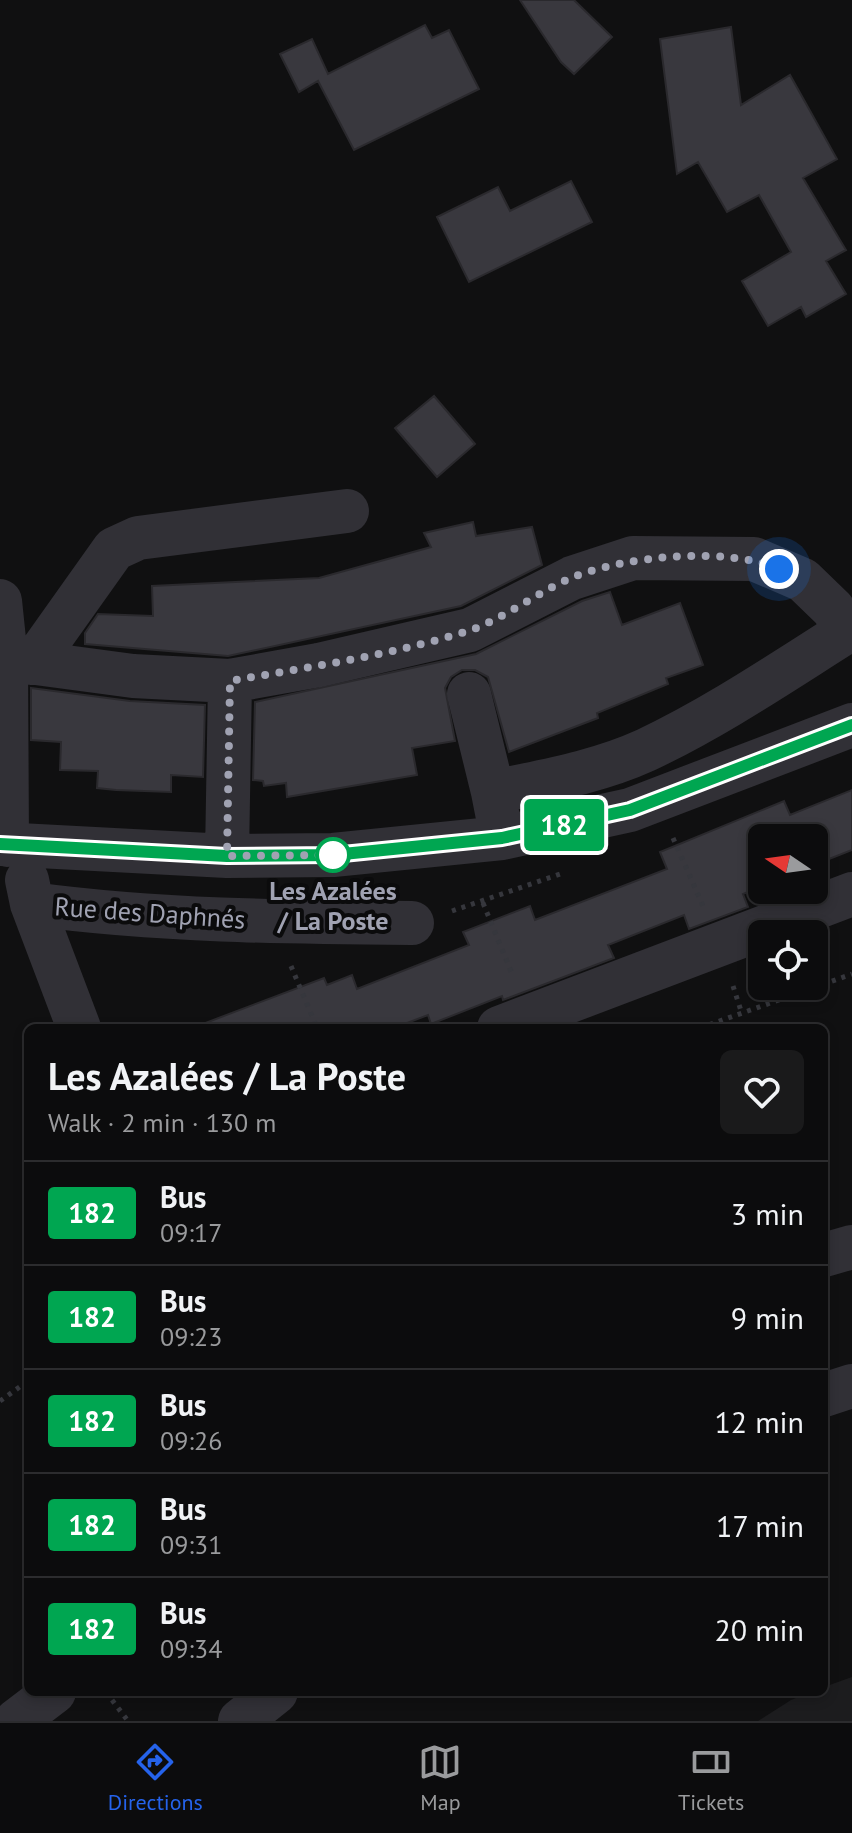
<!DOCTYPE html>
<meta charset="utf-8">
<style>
body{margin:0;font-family:"PT Sans",sans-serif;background:#1a1a1b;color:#f1f3f6;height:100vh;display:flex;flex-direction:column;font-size:30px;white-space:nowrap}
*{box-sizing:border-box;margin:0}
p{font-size:26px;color:#9a9b9d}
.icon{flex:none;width:44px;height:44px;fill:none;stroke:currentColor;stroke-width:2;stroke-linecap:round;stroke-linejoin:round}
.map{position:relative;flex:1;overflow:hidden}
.drawer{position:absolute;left:24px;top:1024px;width:804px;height:672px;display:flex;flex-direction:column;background:#0c0c0d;border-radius:12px;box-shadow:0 4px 12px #0003,0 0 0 2px #2c2c2e}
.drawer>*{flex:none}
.badge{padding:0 16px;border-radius:6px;font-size:28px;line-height:52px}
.needle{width:52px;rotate:283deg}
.buttons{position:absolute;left:748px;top:824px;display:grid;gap:16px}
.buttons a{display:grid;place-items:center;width:80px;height:80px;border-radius:12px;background:#0c0c0d;box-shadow:0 4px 12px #0003,0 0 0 2px #2c2c2e;font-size:40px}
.you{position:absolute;width:40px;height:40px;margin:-20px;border:6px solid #fff;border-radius:50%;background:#1a73e8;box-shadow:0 0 0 12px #1a73e833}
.map>.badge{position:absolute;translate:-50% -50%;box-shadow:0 0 0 4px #fff}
.round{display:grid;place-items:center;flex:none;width:84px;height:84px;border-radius:12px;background:#1a1a1b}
.overview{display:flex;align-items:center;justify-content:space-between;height:136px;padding:0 24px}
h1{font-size:38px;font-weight:600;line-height:60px}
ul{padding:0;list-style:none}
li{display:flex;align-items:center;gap:24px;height:104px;padding:0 24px;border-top:2px solid #2c2c2e}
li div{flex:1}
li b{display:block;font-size:30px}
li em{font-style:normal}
li .badge{min-width:88px;font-weight:700;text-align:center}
.dock{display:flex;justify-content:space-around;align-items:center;height:112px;border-top:2px solid #2c2c2e;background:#0c0c0d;font-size:22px;color:#9a9b9d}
.dock a{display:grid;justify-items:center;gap:4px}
.dock .selected{color:#2563eb}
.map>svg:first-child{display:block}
</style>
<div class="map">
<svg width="852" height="1721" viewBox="0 0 852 1721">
<rect width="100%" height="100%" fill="#101011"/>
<path fill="#1c1c1e" d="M 852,1677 L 852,1721 L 758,1721 L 791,1700 L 811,1692 L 824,1692 L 824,1687 Z"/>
<path fill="#39383e" stroke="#2a292d" stroke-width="2" d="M 520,0 L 574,0 L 612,37 L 574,74 L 561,62 Z
M 425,25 L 432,38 L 449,30 L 479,89 L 354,150 L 318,81 L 299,92 L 280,54 L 312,39 L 328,74 Z
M 731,27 L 741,105 L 790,75 L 837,159 L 803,178 L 846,250 L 826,261 L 846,294 L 806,317 L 801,307 L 768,326 L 742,281 L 791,252 L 759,195 L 727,212 L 698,162 L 677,174 L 660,39 Z
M 571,181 L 592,222 L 469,282 L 437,217 L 498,187 L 510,211 Z
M 434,396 L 475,444 L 437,477 L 395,428 Z
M 473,522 L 476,536 L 532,527 L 542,565 L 461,606 L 228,656 L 85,644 L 85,633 L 98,614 L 153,616 L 152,586 L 319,578 L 431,547 L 424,533 Z
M 610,592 L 622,625 L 680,603 L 703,665 L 666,678 L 668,684 L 597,713 L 598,718 L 509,752 L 488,677 L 475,670 L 462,670 L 451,677 L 445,688 L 455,741 L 412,748 L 417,775 L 287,797 L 286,783 L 264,786 L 263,781 L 253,780 L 255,702 L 476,654 L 582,601 Z
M 31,688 L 130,701 L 205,705 L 203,777 L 171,775 L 171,792 L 116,790 L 97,788 L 98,771 L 60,770 L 61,742 L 31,740 Z
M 852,790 L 852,850 L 814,865 L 814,838 L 762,838 L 762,886 L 743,894 L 748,907 L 689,929 L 684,915 L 608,945 L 614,958 L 503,1000 L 502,996 L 431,1024 L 428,1015 L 394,1028 L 201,1028 L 200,1025 L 324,978 L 327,985 L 352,975 L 357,989 L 469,945 L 463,932 L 530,906 L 535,920 L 667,869 L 660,852 L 784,801 L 790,815 Z"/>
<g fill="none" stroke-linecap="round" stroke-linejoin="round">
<path stroke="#36373d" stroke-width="5" stroke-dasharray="4 6" stroke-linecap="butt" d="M 673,838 L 703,906
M 483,903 L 513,976
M 452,911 L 563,873
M 291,966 L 317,1028
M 733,986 L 742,1014
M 700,1028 L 852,974
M 0,1401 L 28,1381
M 106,1692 L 128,1721"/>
<path stroke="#313036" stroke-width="44" d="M 0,601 L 6,659 L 7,845
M 6,659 L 133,676 L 230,681 L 319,665 L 470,630 L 572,578 L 633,558 L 754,559 L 803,580 L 833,609 L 847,631
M 33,663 L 114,549 L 138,538 L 347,511
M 469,694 L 493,792
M 502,838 L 493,792 C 545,781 598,772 646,750 C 718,716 785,670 852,628
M 0,844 L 227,856 L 333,855 L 502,838 L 630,810 L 852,725
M 227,856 L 230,681
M 27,880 L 32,904 L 79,1028
M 32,904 C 158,921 285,922 412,923
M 499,1028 L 852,894
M 824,1255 L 852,1247
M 824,1395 L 852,1386
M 16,1721 L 54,1692
M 240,1721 L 276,1692"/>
</g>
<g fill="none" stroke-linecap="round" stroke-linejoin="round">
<defs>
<path id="line" d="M 0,844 L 227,856 L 333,855 L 502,838 L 630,810 L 852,725"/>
</defs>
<use href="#line" stroke="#fff" stroke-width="18"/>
<use href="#line" stroke="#00a651" stroke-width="12"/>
<path stroke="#a0a2b2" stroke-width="8" stroke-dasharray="0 14.4" d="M 333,855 L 227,856 L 230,681 C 309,667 392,655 468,631 C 504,619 536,593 571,578 C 624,556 726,546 779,569"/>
</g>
<circle fill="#fff" stroke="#00a651" stroke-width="4" cx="333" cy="855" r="16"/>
<g text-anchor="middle" stroke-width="8" stroke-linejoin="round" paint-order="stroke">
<g font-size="26" font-weight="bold" fill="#a0a2b2" stroke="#0b0b0c">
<text x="333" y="900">Les Azalées<tspan x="333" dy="30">/ La Poste</tspan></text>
</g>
<g font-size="26" fill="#a0a2b2" stroke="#0b0b0c">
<text transform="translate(150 913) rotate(4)" y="9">Rue des Daphnés</text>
</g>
</g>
</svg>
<div class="buttons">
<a><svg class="needle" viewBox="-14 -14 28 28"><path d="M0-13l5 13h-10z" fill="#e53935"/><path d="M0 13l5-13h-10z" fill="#9a9b9d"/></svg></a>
<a><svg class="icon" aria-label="locate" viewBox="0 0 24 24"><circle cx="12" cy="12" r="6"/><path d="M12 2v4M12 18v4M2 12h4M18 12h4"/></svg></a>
</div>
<div class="you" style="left:779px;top:569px"></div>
<b class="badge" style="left:564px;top:825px;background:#00a651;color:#fff">182</b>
<section class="drawer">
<div class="overview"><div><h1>Les Azalées / La Poste</h1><p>Walk · 2 min · 130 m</p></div><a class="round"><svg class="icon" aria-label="heart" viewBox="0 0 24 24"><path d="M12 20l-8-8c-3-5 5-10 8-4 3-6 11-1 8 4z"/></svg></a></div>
<ul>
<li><span class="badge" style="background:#00a651;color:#fff">182</span><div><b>Bus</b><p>09:17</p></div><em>3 min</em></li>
<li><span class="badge" style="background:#00a651;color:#fff">182</span><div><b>Bus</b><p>09:23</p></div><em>9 min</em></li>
<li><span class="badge" style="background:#00a651;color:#fff">182</span><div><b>Bus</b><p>09:26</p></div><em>12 min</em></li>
<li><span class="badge" style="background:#00a651;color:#fff">182</span><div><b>Bus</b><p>09:31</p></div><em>17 min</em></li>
<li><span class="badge" style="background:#00a651;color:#fff">182</span><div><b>Bus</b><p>09:34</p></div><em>20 min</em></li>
</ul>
</section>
</div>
<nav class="dock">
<a class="selected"><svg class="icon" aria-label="directions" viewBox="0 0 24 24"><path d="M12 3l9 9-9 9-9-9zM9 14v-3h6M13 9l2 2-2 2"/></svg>Directions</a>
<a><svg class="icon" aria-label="map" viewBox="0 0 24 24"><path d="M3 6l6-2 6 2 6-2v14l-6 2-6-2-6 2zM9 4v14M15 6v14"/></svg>Map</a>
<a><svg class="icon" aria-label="tickets" viewBox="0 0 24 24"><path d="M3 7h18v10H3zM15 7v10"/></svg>Tickets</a>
</nav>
